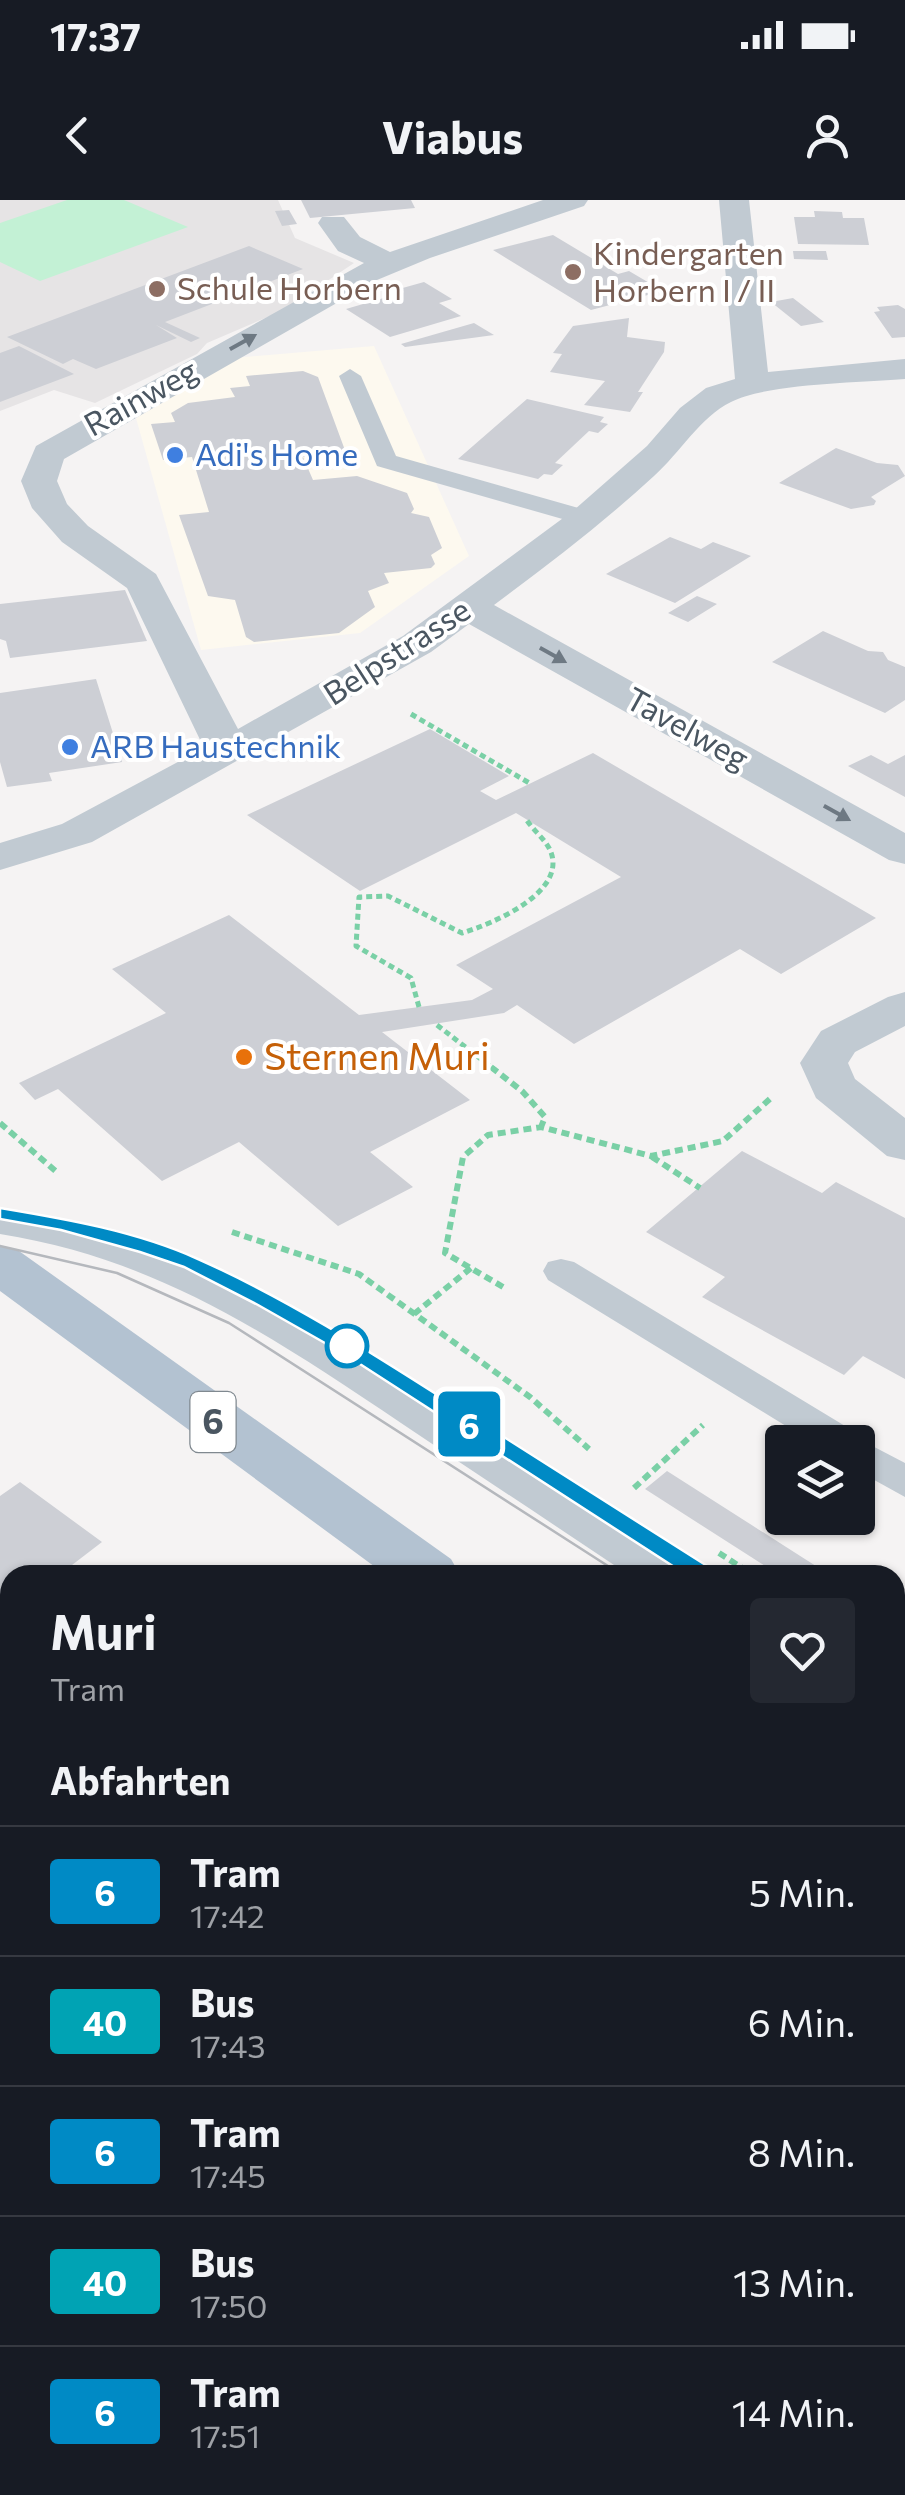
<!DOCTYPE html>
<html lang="de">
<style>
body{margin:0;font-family:Commissioner,sans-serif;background:#242831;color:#f1f3f6;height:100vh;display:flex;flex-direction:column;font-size:38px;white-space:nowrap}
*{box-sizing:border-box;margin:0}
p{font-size:32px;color:#9ea1a6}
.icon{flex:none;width:55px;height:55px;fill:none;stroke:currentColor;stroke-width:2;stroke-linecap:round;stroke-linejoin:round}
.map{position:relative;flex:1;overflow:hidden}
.details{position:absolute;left:0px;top:1365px;width:905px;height:930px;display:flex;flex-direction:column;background:#171b24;border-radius:30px 30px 0 0;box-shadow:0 2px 8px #0004}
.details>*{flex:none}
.badge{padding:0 20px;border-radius:8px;font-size:35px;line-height:65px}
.buttons{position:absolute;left:765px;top:1225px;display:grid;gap:20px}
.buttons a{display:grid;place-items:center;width:110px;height:110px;border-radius:10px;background:#171b24;box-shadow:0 2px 8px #0004;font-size:50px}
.map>.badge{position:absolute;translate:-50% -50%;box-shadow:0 0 0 5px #fff}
h2{padding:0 50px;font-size:38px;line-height:90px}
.round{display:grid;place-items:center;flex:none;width:105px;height:105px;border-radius:10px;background:#242831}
.summary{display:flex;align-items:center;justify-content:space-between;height:170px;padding:0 50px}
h1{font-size:48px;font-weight:700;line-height:75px}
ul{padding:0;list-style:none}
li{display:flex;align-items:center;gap:30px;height:130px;padding:0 50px;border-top:2px solid #363941}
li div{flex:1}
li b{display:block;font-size:38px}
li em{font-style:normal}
li .badge{min-width:110px;font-weight:700;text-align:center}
.status{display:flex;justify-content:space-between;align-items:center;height:70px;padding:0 50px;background:#171b24;direction:ltr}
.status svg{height:28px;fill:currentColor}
header{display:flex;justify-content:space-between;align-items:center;height:130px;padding:0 50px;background:#171b24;font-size:45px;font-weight:700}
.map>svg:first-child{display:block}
</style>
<div class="status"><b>17:37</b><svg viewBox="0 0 49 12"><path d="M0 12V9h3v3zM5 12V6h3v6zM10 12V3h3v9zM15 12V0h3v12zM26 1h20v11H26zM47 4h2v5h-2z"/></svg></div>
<header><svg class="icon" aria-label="back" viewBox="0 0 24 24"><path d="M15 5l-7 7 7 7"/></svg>Viabus<svg class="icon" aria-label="person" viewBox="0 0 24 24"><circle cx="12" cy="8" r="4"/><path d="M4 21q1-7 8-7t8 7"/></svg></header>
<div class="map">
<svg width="905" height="2295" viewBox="0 0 905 2295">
<rect width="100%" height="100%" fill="#f5f3f3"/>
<path fill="#fdf9ef" d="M 374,146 L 469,356 L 360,433 L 201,450 L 136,218 L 234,158 Z"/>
<path fill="#e6e4e5" d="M 0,0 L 278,0 L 295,38 L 354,63 L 284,110 L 207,143 L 197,154 L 95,203 L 54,190 L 0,211 Z"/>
<path fill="#c3f1d5" d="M 67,0 L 124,0 L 188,27 L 40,81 L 0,62 L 0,23 Z"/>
<path fill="#cdcfd5" d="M 301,0 L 411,0 L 415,8 L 310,18 Z
M 289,10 L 297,24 L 282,26 L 275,11 Z
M 814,11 L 842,12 L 843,18 L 864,18 L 869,45 L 798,44 L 794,17 L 815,17 Z
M 553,35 L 618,74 L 629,71 L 663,91 L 591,110 L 493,50 Z
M 249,46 L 303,69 L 165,122 L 200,138 L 191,142 L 156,125 L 177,138 L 96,169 L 73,159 L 63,164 L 7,137 Z
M 793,51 L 826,51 L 828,60 L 794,59 Z
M 424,82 L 452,99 L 439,103 L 461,116 L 390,137 L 346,109 L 404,92 L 399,89 Z
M 793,98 L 824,122 L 801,126 L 771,102 Z
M 898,105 L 905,109 L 905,137 L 892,138 L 874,112 L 880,111 L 877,107 Z
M 629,118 L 627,137 L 665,142 L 664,152 L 638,192 L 643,192 L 630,212 L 584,205 L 605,181 L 550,172 L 562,154 L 553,153 L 573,126 Z
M 474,123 L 494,135 L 405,147 L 401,144 Z
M 19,146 L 74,174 L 0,202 L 0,153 Z
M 303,171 L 318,177 L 346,253 L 303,257 L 313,280 L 357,276 L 407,293 L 414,309 L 411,313 L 429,317 L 442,348 L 431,355 L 435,364 L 431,368 L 384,373 L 389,383 L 368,391 L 375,407 L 339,433 L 254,442 L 246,437 L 235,400 L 208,396 L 179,315 L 209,312 L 192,257 L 163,260 L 151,224 L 175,222 L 171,213 L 188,203 L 235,197 L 230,188 L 250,186 L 246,176 Z
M 527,199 L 604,217 L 600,222 L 608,224 L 598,233 L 589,231 L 555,263 L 563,265 L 552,275 L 544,274 L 538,279 L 458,259 Z
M 836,248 L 877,263 L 898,265 L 905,276 L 871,297 L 876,301 L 874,305 L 851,309 L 779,283 Z
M 670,337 L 701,349 L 713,342 L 751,356 L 675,403 L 606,374 Z
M 125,390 L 147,441 L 10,458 L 6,441 L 0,439 L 0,404 Z
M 697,396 L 717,404 L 688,422 L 668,413 Z
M 823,431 L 868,451 L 883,452 L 888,460 L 905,467 L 905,500 L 885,513 L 772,462 Z
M 96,479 L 122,562 L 49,573 L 52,581 L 7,587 L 0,562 L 0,493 Z
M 430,529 L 509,576 L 480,591 L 496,600 L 593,553 L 876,718 L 781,774 L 740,749 L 574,844 L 517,805 L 504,813 L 382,832 L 470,900 L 370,952 L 413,987 L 338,1026 L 239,942 L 162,981 L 58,889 L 35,900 L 19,883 L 166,813 L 112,769 L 229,715 L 359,815 L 472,800 L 493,789 L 456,765 L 621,677 L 516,613 L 360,691 L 247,615 Z
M 871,555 L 888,564 L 905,555 L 905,597 L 848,566 Z
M 742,951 L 822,993 L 836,982 L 905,1018 L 905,1179 L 863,1156 L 844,1175 L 702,1097 L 725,1077 L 646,1032 Z
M 667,1271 L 783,1345 L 830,1375 L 779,1375 L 645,1289 Z
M 20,1282 L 102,1342 L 59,1375 L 10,1375 L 10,1392 L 0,1399 L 0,1296 Z
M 895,1416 L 905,1423 L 905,1458 L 895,1452 Z
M 895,1591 L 905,1598 L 905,1627 L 895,1620 Z"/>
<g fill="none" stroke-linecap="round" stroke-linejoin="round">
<path stroke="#7ad0a6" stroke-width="5" stroke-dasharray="6 4" stroke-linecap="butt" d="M 411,514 L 531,584
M 419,807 L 411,778 L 356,746 L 359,697 L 388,696 L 462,733 C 492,724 569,692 550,650 C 545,639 533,630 526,619
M 437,825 L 495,870"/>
<path stroke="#7ad0a6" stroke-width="6" stroke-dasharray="8 5" stroke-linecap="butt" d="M 491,867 L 522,891 L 545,917 L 541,927
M 0,923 L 59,974
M 652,957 L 700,988
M 232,1032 L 359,1074 L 530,1197 L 589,1249
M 503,1087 L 445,1053 L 463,957 L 488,935 L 541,927 L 651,956 L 723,941 L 771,898
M 414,1114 L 471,1068
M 634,1288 L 703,1225
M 719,1353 L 753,1375"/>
<path stroke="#7ad0a6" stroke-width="8" stroke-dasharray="10 6" stroke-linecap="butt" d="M 895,1598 L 905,1605"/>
<path fill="#c1cad2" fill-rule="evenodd" d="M 350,169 L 361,176 L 396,256 L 596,313 L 600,318 L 587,326 L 377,266 L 339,176 Z
M 0,1010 C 171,1037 290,1113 432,1206 C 513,1259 594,1311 674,1364 L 680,1375 L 629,1375 C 553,1324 477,1274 401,1223 C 271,1136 158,1059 0,1034 Z
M 561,1059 L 574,1062 L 855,1232 L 859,1239 L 905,1263 L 905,1297 L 858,1271 L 858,1242 L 812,1242 L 548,1080 L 543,1071 L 548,1062 Z
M 895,1511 L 905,1515 L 905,1553 L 895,1549 Z
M 895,1837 L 905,1841 L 905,1888 L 895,1884 Z
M 10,1946 L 10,2001 L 0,2005 L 0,1949 Z"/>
<path fill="#c1cad2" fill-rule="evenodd" d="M 543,0 L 588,0 L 584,6 L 430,58 L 377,80 L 64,259 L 57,281 L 67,304 L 88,326 L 156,374 L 238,529 L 403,436 L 574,310 L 647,246 L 680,208 L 706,188 L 735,179 L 719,0 L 749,0 L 768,172 L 905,159 L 905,179 C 860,183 768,183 731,202 C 700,217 680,253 654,276 C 603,323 549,364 494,405 L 905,633 L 905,664 L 889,660 L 469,424 L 431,452 L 92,642 L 0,670 L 0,643 L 62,624 L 204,548 L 127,388 L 62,342 L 32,308 L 21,281 L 36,246 L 364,63 L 338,51 L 318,23 L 322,17 L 344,17 L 360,37 L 390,52 Z
M 905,792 L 905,826 L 855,852 L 848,863 L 855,879 L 905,918 L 905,960 L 887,956 L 816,898 L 800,863 L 821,831 L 888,797 Z"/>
<path fill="#b3c2d1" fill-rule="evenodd" d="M 0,1046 L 19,1051 L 451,1359 L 460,1375 L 386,1375 L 0,1091 Z
M 895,1676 L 905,1679 L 905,1741 L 895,1738 Z"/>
<path stroke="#b5b8bd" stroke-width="2.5" d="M 0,1014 L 124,1041 L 235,1086 L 394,1176 L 704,1375
M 0,1046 L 117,1073 L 229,1123 L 622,1375"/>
<path stroke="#b5b8bd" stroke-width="4" d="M 895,1499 L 905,1505
M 895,1552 L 905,1559"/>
</g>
<defs><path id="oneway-solid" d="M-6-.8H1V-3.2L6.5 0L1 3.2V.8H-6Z" transform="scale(2.5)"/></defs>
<g fill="#6e7983">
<use href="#oneway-solid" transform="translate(243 142) rotate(-29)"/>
<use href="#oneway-solid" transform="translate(553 455) rotate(29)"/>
<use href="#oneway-solid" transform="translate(837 613) rotate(29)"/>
</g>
<path fill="#008ac5" stroke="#fff" stroke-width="2.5" d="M 0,1008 C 66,1019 136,1031 198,1059 C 288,1099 372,1153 455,1206 C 541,1260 626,1315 712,1369 L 715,1375 L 704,1383 L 696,1381 L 346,1155 L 258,1105 L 184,1067 L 140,1052 L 61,1030 L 0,1019 Z"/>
<g fill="#8d6e63" stroke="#fff" stroke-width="4">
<circle cx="573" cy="72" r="10"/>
<circle cx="157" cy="89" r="10"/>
</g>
<g fill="#3f7fe0" stroke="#fff" stroke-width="4">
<circle cx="175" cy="255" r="10"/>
<circle cx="70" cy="547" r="10"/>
</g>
<circle fill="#e8710a" stroke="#fff" stroke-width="4" cx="244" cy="857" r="10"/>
<circle fill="#fff" stroke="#008ac5" stroke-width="5" cx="347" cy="1146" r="20"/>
<g text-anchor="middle" stroke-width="8" stroke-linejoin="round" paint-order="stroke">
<g font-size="32" fill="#785e54" stroke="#fff" text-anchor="start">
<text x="593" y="65">Kindergarten<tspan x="593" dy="37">Horbern I / II</tspan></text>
<text x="177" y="100">Schule Horbern</text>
</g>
<g font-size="32" fill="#4a5661" stroke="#fff">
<text transform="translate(141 198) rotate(-29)" y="11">Rainweg</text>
<text transform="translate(397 452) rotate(-33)" y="11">Belpstrasse</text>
<text transform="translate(687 529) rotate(29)" y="11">Tavelweg</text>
</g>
<g font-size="32" fill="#366cbe" stroke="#fff" text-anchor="start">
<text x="195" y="266">Adi's Home</text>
<text x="90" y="558">ARB Haustechnik</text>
</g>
<rect fill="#fff" stroke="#808990" stroke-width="2.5" x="190.5" y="1192" width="45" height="60" rx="8"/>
<g font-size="35" font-weight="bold" fill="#4a5661">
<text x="213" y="1234">6</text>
</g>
<g font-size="38" fill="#c56008" stroke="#fff" text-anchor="start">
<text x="264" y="870">Sternen Muri</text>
</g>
</g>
</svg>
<div class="buttons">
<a><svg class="icon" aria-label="layers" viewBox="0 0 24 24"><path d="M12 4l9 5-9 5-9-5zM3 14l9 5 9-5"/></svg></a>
</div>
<b class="badge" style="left:469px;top:1224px;background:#008ac5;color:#fff">6</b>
<section class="details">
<div class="summary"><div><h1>Muri</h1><p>Tram</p></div><a class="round"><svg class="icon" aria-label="heart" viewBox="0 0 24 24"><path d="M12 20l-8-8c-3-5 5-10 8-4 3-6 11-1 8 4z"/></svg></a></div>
<h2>Abfahrten</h2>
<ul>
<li><span class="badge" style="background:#008ac5;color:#fff">6</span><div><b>Tram</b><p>17:42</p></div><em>5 Min.</em></li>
<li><span class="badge" style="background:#00a3b4;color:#fff">40</span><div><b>Bus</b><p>17:43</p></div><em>6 Min.</em></li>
<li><span class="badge" style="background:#008ac5;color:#fff">6</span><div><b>Tram</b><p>17:45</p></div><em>8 Min.</em></li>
<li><span class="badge" style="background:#00a3b4;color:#fff">40</span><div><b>Bus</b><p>17:50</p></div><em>13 Min.</em></li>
<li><span class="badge" style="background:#008ac5;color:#fff">6</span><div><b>Tram</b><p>17:51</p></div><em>14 Min.</em></li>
</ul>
</section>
</div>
